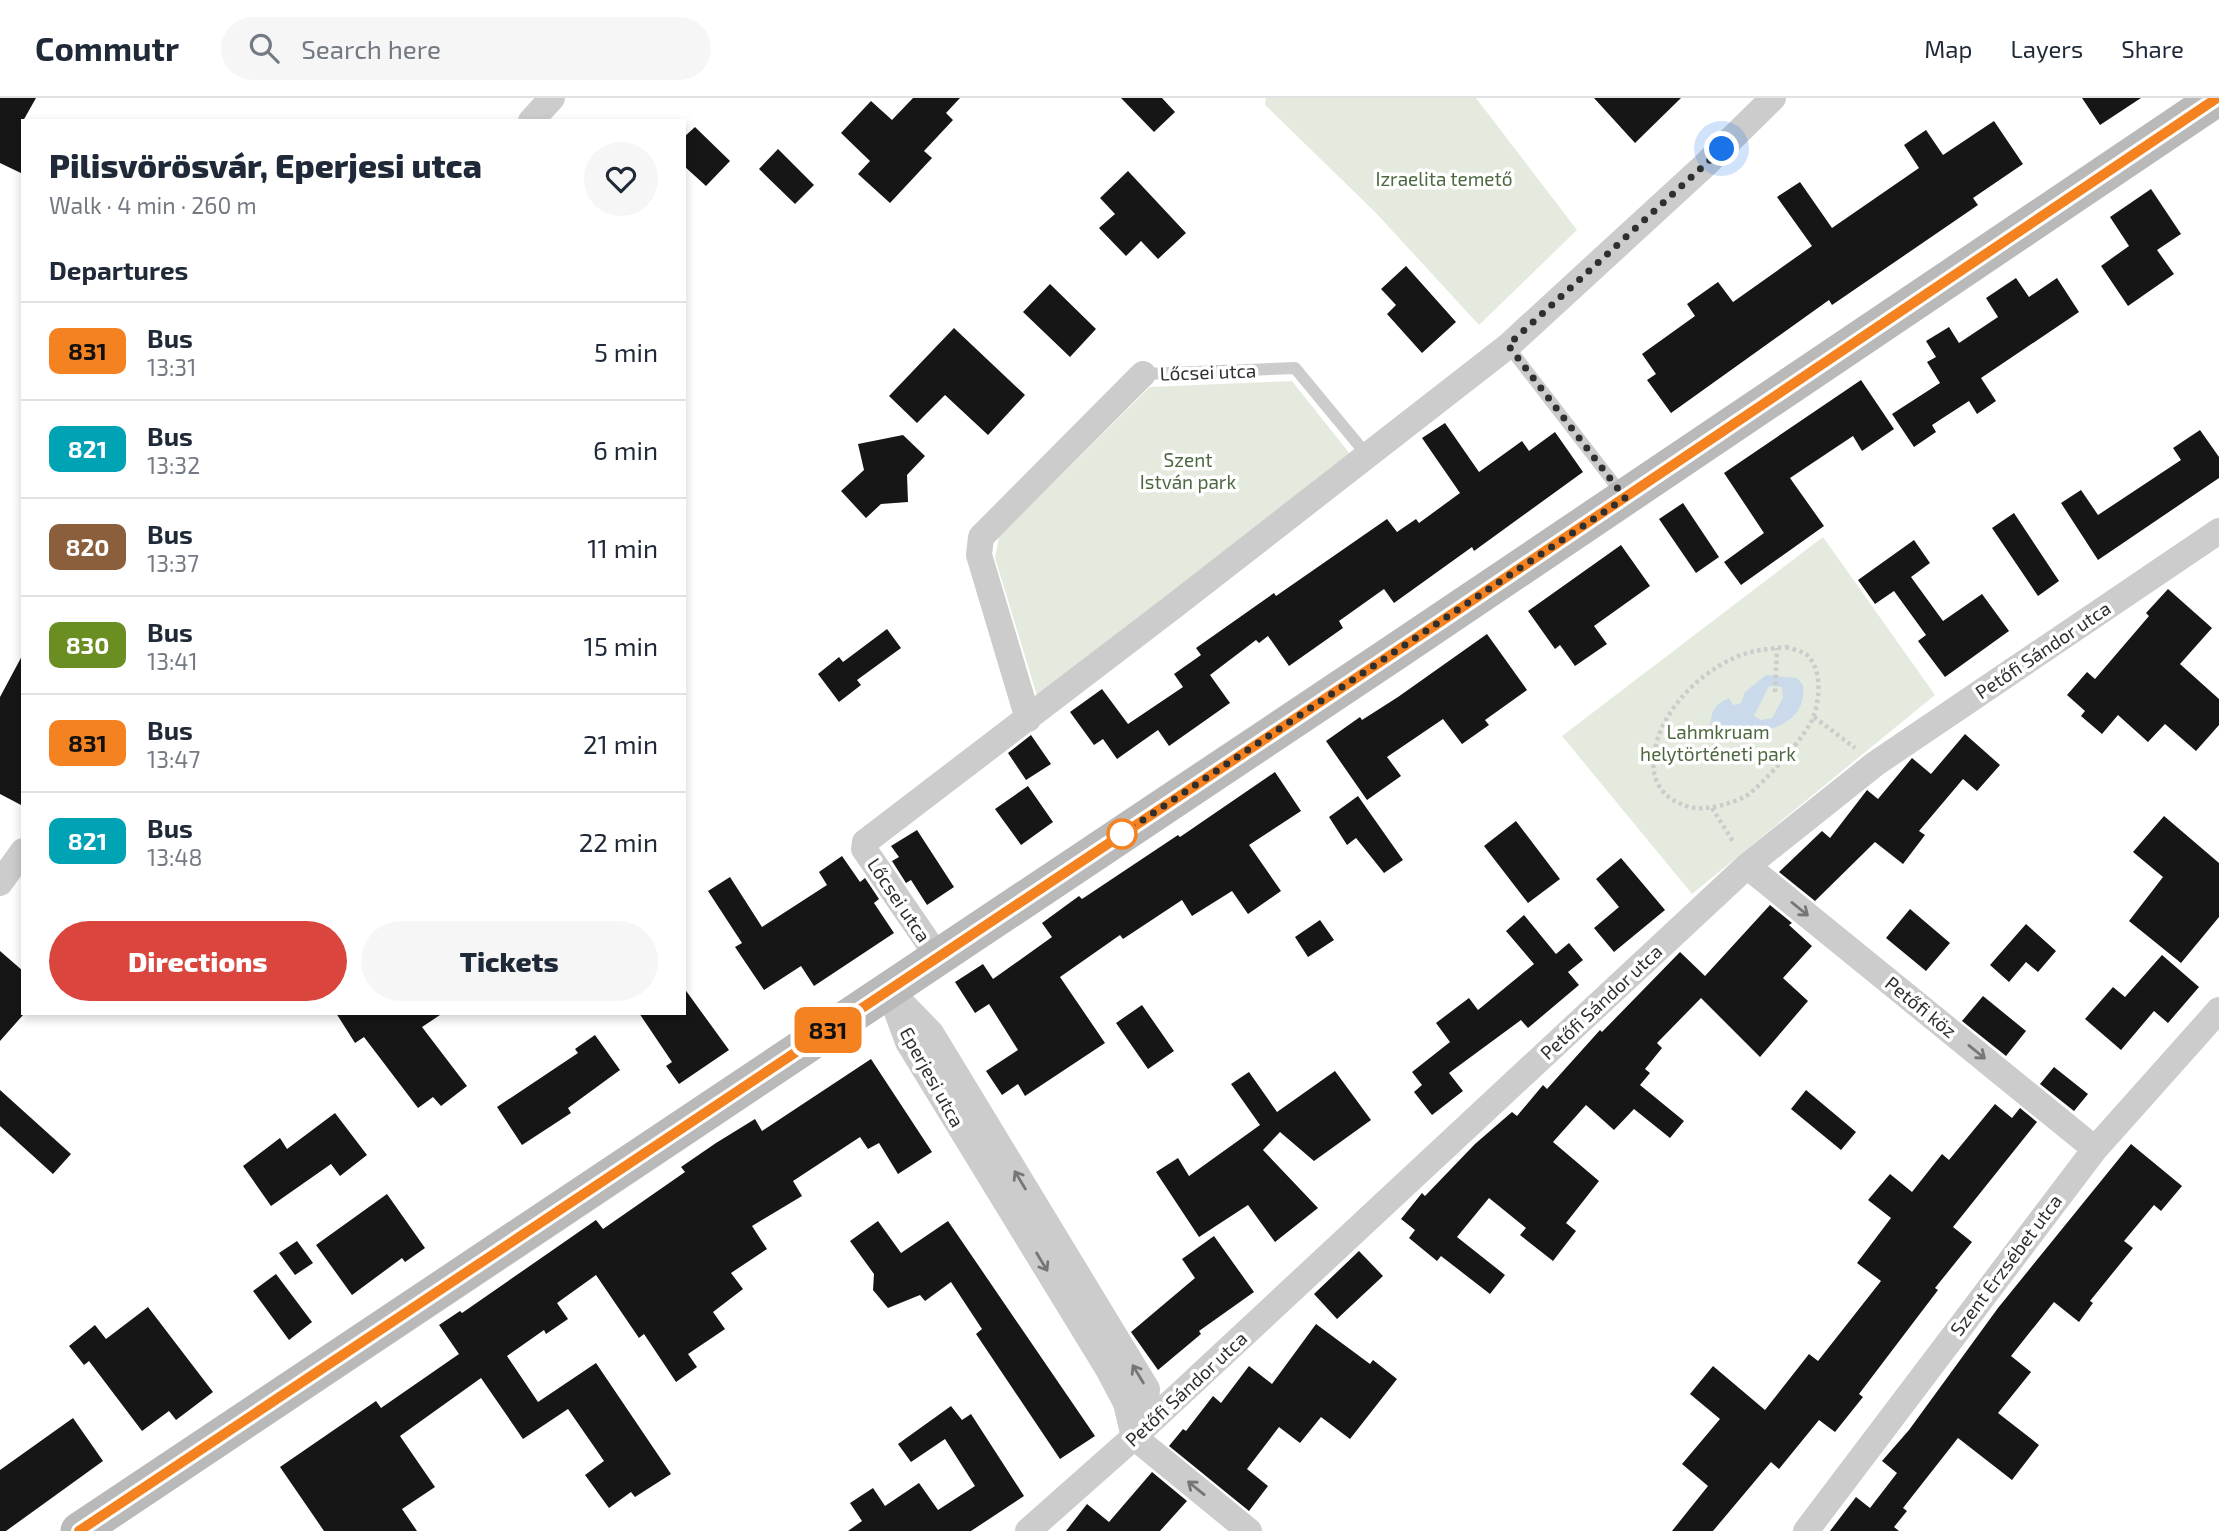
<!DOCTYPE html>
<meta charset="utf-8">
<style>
body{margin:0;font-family:"Exo 2",sans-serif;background:#f6f6f7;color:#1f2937;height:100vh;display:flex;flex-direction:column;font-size:26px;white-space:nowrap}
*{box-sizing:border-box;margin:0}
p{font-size:23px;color:#747a83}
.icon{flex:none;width:38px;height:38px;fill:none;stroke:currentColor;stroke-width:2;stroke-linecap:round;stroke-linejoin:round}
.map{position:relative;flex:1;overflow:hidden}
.side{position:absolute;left:21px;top:21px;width:665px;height:896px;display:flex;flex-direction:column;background:#fff;border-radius:0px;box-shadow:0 4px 10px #0003}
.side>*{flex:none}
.badge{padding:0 14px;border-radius:10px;font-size:24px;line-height:46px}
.you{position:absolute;width:35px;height:35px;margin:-18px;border:5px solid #fff;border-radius:50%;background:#1a73e8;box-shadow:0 0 0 10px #1a73e833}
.map>.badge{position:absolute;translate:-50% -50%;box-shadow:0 0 0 4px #fff}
h2{padding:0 28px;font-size:26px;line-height:63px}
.round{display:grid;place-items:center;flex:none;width:74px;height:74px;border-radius:37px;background:#f6f6f7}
.head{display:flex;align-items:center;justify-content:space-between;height:119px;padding:0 28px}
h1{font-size:33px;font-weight:800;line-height:52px}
.action{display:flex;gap:14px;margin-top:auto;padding:14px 28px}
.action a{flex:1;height:80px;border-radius:42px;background:#da453d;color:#fff;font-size:28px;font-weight:800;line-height:80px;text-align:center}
.action a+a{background:#f6f6f7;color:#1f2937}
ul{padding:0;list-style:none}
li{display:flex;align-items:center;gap:21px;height:98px;padding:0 28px;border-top:2px solid #e0e1e3}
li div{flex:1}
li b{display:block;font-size:26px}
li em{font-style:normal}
li .badge{min-width:77px;font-weight:700;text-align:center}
header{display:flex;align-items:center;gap:42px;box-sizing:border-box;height:98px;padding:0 35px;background:#fff;border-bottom:2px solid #e0e1e3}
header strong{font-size:33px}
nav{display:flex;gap:38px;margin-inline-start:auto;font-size:24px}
.search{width:490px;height:63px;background:#f6f6f7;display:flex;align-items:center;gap:18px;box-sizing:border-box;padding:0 24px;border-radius:38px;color:#747a83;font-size:26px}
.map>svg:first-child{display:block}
</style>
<header>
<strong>Commutr</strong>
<div class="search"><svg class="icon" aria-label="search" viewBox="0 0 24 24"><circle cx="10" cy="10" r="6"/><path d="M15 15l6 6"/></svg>Search here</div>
<nav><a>Map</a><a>Layers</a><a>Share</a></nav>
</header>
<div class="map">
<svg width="2219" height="1433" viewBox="0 0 2219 1433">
<rect width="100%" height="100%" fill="#fff"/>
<path fill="#e4ebde" d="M 1266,0 L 1476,0 L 1577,132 L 1479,227 L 1375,114 L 1265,7 Z
M 1292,283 L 1350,356 L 1038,601 L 995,460 L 999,439 L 1150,289 Z
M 1823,439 L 1935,597 L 1692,796 L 1562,638 Z"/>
<path fill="#cbdaea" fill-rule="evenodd" d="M 1766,577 L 1797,580 L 1803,587 C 1806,610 1792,625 1770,631 C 1756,635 1741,630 1727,633 L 1726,638 L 1719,638 L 1710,632 C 1711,615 1713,606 1729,600 L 1733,607 L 1741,605 L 1745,594 ZM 1769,588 L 1782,589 L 1783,600 L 1772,620 L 1761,622 L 1754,618 Z"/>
<path fill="#161616" d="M 0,0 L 36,0 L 23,23 L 23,76 L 0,65 Z
M 913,0 L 960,0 L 946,15 L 953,22 L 924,53 L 932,60 L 890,105 L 858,76 L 870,63 L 841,35 L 871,3 L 892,22 Z
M 1121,0 L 1162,0 L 1175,14 L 1154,34 Z
M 1594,0 L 1681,0 L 1635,45 Z
M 2082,0 L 2141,0 L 2100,27 Z
M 1994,23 L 2023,66 L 1973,100 L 1978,107 L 1832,207 L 1829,202 L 1671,315 L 1647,282 L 1656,276 L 1642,256 L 1695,218 L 1687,206 L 1718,184 L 1733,204 L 1812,148 L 1777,99 L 1800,84 L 1832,130 L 1919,70 L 1904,47 L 1926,32 L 1943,57 Z
M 695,29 L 730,63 L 706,88 L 684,68 L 684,39 Z
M 778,51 L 814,87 L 795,106 L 759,71 Z
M 1128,73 L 1186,135 L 1158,161 L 1141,143 L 1126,158 L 1099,130 L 1115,116 L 1100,100 Z
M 2151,91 L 2181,136 L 2157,152 L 2174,176 L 2128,208 L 2101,168 L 2129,148 L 2110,119 Z
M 1406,168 L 1456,224 L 1422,255 L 1387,216 L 1396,207 L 1381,191 Z
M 2016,180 L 2029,199 L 2057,180 L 2079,214 L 1981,280 L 1996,303 L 1977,316 L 1969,303 L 1932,327 L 1936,334 L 1914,349 L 1892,316 L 1940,285 L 1927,264 L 1936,259 L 1926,243 L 1949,229 L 1959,245 L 1998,219 L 1986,200 Z
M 1050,186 L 1096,231 L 1070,259 L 1023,214 Z
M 954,230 L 1025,297 L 988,337 L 945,297 L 917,325 L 889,298 Z
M 1861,282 L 1894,331 L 1862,353 L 1853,338 L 1790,380 L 1824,428 L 1741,487 L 1724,464 L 1764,435 L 1724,375 Z
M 1445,325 L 1479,374 L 1522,343 L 1529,353 L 1555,334 L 1583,374 L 1474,453 L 1472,449 L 1394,505 L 1384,491 L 1339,523 L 1343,530 L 1289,568 L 1268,538 L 1259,545 L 1256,542 L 1210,577 L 1230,605 L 1169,648 L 1158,632 L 1117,661 L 1103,641 L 1094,647 L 1070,614 L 1102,591 L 1128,626 L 1183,589 L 1174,576 L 1201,557 L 1196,550 L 1274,495 L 1276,498 L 1387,421 L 1397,434 L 1416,421 L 1419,425 L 1460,395 L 1422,340 Z
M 2200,332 L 2219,359 L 2219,380 L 2098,462 L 2061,405 L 2081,392 L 2098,417 L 2181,362 L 2173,350 Z
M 903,337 L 925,358 L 907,377 L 908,404 L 881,406 L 866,420 L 841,393 L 864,372 L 858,346 Z
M 1683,405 L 1719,459 L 1696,475 L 1659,421 Z
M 2014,415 L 2059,483 L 2038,498 L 1992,430 Z
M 1914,442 L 1930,465 L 1911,479 L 1943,523 L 1982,496 L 2009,533 L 1945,579 L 1918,543 L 1926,537 L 1894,493 L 1875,506 L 1858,482 Z
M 1621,447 L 1650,488 L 1594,528 L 1607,546 L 1575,568 L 1560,547 L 1555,551 L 1528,513 Z
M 2168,491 L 2212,530 L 2180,566 L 2219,601 L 2219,627 L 2196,653 L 2165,626 L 2148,644 L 2118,617 L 2102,636 L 2081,618 L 2085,613 L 2067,597 L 2087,574 L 2095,581 L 2149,518 L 2146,515 Z
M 887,531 L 901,550 L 857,582 L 861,587 L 839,604 L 818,576 L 839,559 L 843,564 Z
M 1487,536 L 1527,592 L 1485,622 L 1489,627 L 1462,646 L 1443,621 L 1387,659 L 1401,678 L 1367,702 L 1326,643 L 1360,619 L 1362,622 L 1398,599 Z
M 23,556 L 23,708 L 0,696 L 0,599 Z
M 1965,636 L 2000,667 L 1977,693 L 1963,681 L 1919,733 L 1925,737 L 1903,766 L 1875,744 L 1815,803 L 1779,774 L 1822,733 L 1830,740 L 1867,692 L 1878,701 L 1912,660 L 1931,676 Z
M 1031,637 L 1051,666 L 1026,682 L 1008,655 Z
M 1275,674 L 1301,713 L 1249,747 L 1281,793 L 1248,816 L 1232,793 L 1192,818 L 1182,802 L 1123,841 L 1120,837 L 1060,879 L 1105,945 L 1025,998 L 1018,986 L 1002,997 L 986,973 L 1018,952 L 989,906 L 975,915 L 955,884 L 983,866 L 993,881 L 1052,839 L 1042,825 L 1079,798 L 1082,801 L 1178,737 L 1180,739 Z
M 1028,688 L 1053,724 L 1021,747 L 995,711 Z
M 1358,698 L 1403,762 L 1384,775 L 1356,740 L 1347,747 L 1329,719 Z
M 2164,718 L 2219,765 L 2219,819 L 2181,865 L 2129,823 L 2163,779 L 2133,754 Z
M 1516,723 L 1560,781 L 1528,805 L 1484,748 Z
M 917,732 L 954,789 L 927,807 L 911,782 L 906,785 L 892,763 L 899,759 L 891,748 Z
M 842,758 L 860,784 L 865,780 L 879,801 L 874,805 L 894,835 L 814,888 L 801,868 L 764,892 L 735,849 L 742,845 L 708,793 L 730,779 L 762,829 L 827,787 L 819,774 Z
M 1621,760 L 1665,812 L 1614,854 L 1594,830 L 1619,809 L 1596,781 Z
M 1770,807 L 1792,825 L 1789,827 L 1812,848 L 1783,880 L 1808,903 L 1760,959 L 1701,900 L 1657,945 L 1662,950 L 1645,971 L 1650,975 L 1640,987 L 1684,1023 L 1670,1040 L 1634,1011 L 1614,1032 L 1586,1007 L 1553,1044 L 1599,1083 L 1566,1125 L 1576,1133 L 1553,1163 L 1520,1137 L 1526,1130 L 1489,1100 L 1457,1139 L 1505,1177 L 1490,1196 L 1441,1158 L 1437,1163 L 1409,1140 L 1415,1132 L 1401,1121 L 1422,1095 L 1425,1098 L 1475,1046 L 1512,1014 L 1517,1018 L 1543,987 L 1547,991 L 1600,932 L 1602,934 L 1680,854 L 1705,878 Z
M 1910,811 L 1950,845 L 1926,873 L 1886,840 Z
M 1524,817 L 1556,856 L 1569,845 L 1583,862 L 1568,874 L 1579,887 L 1528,930 L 1521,922 L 1449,975 L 1463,993 L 1432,1017 L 1414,994 L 1422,987 L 1412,974 L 1450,944 L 1436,925 L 1469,900 L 1478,912 L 1534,866 L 1506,833 Z
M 1320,822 L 1334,842 L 1308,859 L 1295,839 Z
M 2026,826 L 2056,853 L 2038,874 L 2026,864 L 2009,884 L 1990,867 Z
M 0,853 L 23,873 L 23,917 L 0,943 Z
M 2162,857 L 2199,889 L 2168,925 L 2154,913 L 2121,952 L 2085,921 L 2113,889 L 2125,899 Z
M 684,890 L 729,952 L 679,986 L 666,968 L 672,964 L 639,915 L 684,915 Z
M 1983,898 L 2026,933 L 2006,958 L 1962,923 Z
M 1142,907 L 1174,953 L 1148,971 L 1116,925 Z
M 336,915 L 443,915 L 422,929 L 467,988 L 441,1008 L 433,999 L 418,1010 L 364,939 L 355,945 Z
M 595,937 L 620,972 L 568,1010 L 571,1015 L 522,1047 L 497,1009 L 578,955 L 575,951 Z
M 871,961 L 932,1054 L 898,1076 L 879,1045 L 868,1051 L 860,1039 L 793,1083 L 802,1098 L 752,1128 L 767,1151 L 731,1175 L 743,1191 L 713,1214 L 725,1231 L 688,1256 L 697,1269 L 676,1284 L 644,1236 L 639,1240 L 596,1177 L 557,1205 L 568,1221 L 546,1236 L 544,1232 L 507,1258 L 538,1304 L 596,1265 L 671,1376 L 635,1399 L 631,1394 L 609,1410 L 585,1377 L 604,1363 L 568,1311 L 523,1341 L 481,1280 L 400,1338 L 435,1389 L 402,1411 L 417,1433 L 324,1433 L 280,1369 L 376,1303 L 381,1310 L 459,1256 L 439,1227 L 460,1213 L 462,1215 L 596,1122 L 603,1131 L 685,1074 L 681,1069 L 716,1045 L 755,1021 L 762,1033 Z
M 2054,969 L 2088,996 L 2074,1013 L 2040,986 Z
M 1335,973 L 1371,1022 L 1314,1063 L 1280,1034 L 1263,1052 L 1318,1110 L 1275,1144 L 1248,1107 L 1199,1139 L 1156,1074 L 1178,1060 L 1189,1078 L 1260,1027 L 1231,986 L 1249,974 L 1277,1014 Z
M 0,992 L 71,1056 L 53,1076 L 0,1028 Z
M 1806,992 L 1856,1034 L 1841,1052 L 1791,1011 Z
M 1995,1006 L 2012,1020 L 2020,1010 L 2037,1024 L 1953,1129 L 1972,1144 L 1935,1190 L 1938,1192 L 1859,1296 L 1863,1299 L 1835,1334 L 1819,1322 L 1779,1371 L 1771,1364 L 1713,1433 L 1672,1433 L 1708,1388 L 1682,1366 L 1720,1321 L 1690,1296 L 1713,1268 L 1765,1312 L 1809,1256 L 1818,1263 L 1881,1183 L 1857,1165 L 1891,1120 L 1868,1102 L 1890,1076 L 1912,1094 L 1942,1056 L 1949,1062 Z
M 335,1015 L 367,1057 L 340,1078 L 331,1066 L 271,1108 L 243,1068 L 280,1040 L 287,1051 Z
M 2131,1046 L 2182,1088 L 2161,1113 L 2154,1107 L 2124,1143 L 2133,1150 L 2090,1203 L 2093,1205 L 2079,1224 L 2054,1204 L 2011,1258 L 2031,1274 L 1998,1315 L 2039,1347 L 2012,1382 L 1958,1340 L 1903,1410 L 1907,1413 L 1894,1429 L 1899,1433 L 1830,1433 L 1856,1399 L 1870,1410 L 1897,1375 L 1882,1363 L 1909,1332 L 1998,1210 Z
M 387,1096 L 425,1150 L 405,1164 L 402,1160 L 352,1197 L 316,1147 Z
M 878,1123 L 901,1155 L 948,1123 L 1095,1338 L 1060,1361 L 976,1236 L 982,1231 L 951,1184 L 925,1203 L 920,1197 L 888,1210 L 873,1192 L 874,1176 L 850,1143 Z
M 1214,1138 L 1254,1194 L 1199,1233 L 1201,1236 L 1158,1272 L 1131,1234 L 1195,1180 L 1182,1161 Z
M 297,1143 L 313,1165 L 295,1177 L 279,1155 Z
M 1359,1153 L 1383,1178 L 1337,1221 L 1314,1196 Z
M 276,1176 L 312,1224 L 289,1242 L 253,1193 Z
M 148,1209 L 213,1294 L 176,1322 L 169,1313 L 142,1333 L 89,1263 L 84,1267 L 69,1248 L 95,1227 L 106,1241 Z
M 1316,1226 L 1370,1266 L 1373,1262 L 1397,1281 L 1350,1341 L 1321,1319 L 1300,1345 L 1279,1329 L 1247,1371 L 1268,1388 L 1249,1413 L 1169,1348 L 1183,1331 L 1186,1333 L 1213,1298 L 1221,1305 L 1249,1268 L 1272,1286 Z
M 951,1308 L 962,1322 L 971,1316 L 1024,1398 L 971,1433 L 848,1433 L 862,1423 L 850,1405 L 873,1390 L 885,1408 L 919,1385 L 938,1412 L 975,1388 L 945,1341 L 911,1364 L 898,1346 Z
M 73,1320 L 103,1363 L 6,1433 L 0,1433 L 0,1372 Z
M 1152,1374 L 1187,1403 L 1160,1433 L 1066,1433 L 1087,1406 L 1109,1424 Z"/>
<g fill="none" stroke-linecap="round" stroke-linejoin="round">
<path stroke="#ccc" stroke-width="4.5" stroke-dasharray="3.5 3.5" stroke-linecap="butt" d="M 1786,549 C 1792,551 1801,553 1806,556 C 1822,570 1820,599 1814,617 C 1809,635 1762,688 1746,698 C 1730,706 1707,713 1690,709 C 1632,694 1653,631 1683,598 C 1696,583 1716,568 1734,560 C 1751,552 1768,551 1786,549 Z
M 1775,594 L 1777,550
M 1814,619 L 1855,650
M 1712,710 L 1734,745"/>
<path stroke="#ccc" stroke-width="12" d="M 1508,248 L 1623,397
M 1143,276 L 1295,270 L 1367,357"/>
<path stroke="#ccc" stroke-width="26" d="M 531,23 L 552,0
M 1028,621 L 979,457 L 981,439 L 1143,276
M 1747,768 L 2095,1051
M 0,785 L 23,753
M 938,859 L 864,751 L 865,744 L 1174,508 L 1508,248 L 1704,68 L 1773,0
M 889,892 L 908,944 L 1108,1271 L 1126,1305 L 1134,1339 L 1249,1433
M 897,900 L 931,935 L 1147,1291 L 1145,1315 L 1136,1335
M 1028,1433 L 1134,1339 L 1747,768 L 1875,666 L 2219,433
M 1806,1433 L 2095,1051 L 2219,912"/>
<path stroke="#b9b9b9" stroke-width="37" d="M 79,1433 L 1398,552 L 2217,0"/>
</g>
<defs><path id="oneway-shaft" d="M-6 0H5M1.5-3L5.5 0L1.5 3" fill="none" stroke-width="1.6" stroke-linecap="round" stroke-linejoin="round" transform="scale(1.75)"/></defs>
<g stroke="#767676">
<use href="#oneway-shaft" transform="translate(1800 811) rotate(39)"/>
<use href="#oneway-shaft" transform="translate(1977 954) rotate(39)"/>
<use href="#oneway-shaft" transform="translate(1020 1082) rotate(-121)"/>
<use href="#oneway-shaft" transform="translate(1042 1164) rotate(59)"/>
<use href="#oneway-shaft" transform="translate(1138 1276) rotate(-121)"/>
<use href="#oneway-shaft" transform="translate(1196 1390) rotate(-141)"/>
</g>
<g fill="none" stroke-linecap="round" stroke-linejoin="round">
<defs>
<path id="line" d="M 79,1433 L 1443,522 L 2217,0"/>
</defs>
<use href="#line" stroke="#fff" stroke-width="16"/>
<use href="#line" stroke="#f58220" stroke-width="10"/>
<path stroke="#2f2f2f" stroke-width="7" stroke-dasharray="0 12.6" d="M 1122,736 L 1625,400 L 1508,247 L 1722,51"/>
</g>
<circle fill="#fff" stroke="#f58220" stroke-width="3.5" cx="1122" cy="736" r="14"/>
<g text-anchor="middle" stroke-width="7" stroke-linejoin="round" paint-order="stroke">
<g font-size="19" fill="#4d683f" stroke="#fff">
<text x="1444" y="88">Izraelita temető</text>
<text x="1188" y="369">Szent<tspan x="1188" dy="22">István park</tspan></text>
<text x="1718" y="641">Lahmkruam<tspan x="1718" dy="22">helytörténeti park</tspan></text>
</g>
<g font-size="19" fill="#2f2f2f" stroke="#fff">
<text transform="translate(1208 274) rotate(-2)" y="7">Lőcsei utca</text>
<text transform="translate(2043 552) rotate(-34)" y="7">Petőfi Sándor utca</text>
<text transform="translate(899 802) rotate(56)" y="7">Lőcsei utca</text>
<text transform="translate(1601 904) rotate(-43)" y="7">Petőfi Sándor utca</text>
<text transform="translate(1921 909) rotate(39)" y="7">Petőfi köz</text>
<text transform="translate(932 979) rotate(61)" y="7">Eperjesi utca</text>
<text transform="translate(2006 1167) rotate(-53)" y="7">Szent Erzsébet utca</text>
<text transform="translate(1186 1291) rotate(-43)" y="7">Petőfi Sándor utca</text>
</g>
</g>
</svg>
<div class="you" style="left:1722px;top:51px"></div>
<b class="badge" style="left:828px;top:932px;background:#f58220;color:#111">831</b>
<section class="side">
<div class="head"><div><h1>Pilisvörösvár, Eperjesi utca</h1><p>Walk · 4 min · 260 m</p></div><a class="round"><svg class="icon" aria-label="heart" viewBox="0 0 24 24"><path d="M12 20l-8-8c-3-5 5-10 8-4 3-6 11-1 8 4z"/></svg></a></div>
<h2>Departures</h2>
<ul>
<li><span class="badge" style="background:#f58220;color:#111">831</span><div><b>Bus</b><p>13:31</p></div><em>5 min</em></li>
<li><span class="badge" style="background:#00a3b4;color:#fff">821</span><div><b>Bus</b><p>13:32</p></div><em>6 min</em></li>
<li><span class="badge" style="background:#8b5e3c;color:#fff">820</span><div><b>Bus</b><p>13:37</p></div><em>11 min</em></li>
<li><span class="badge" style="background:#6b8e23;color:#fff">830</span><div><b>Bus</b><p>13:41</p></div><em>15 min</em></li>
<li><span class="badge" style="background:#f58220;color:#111">831</span><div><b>Bus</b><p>13:47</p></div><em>21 min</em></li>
<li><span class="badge" style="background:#00a3b4;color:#fff">821</span><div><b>Bus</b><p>13:48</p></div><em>22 min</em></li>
</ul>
<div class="action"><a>Directions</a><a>Tickets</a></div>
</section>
</div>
